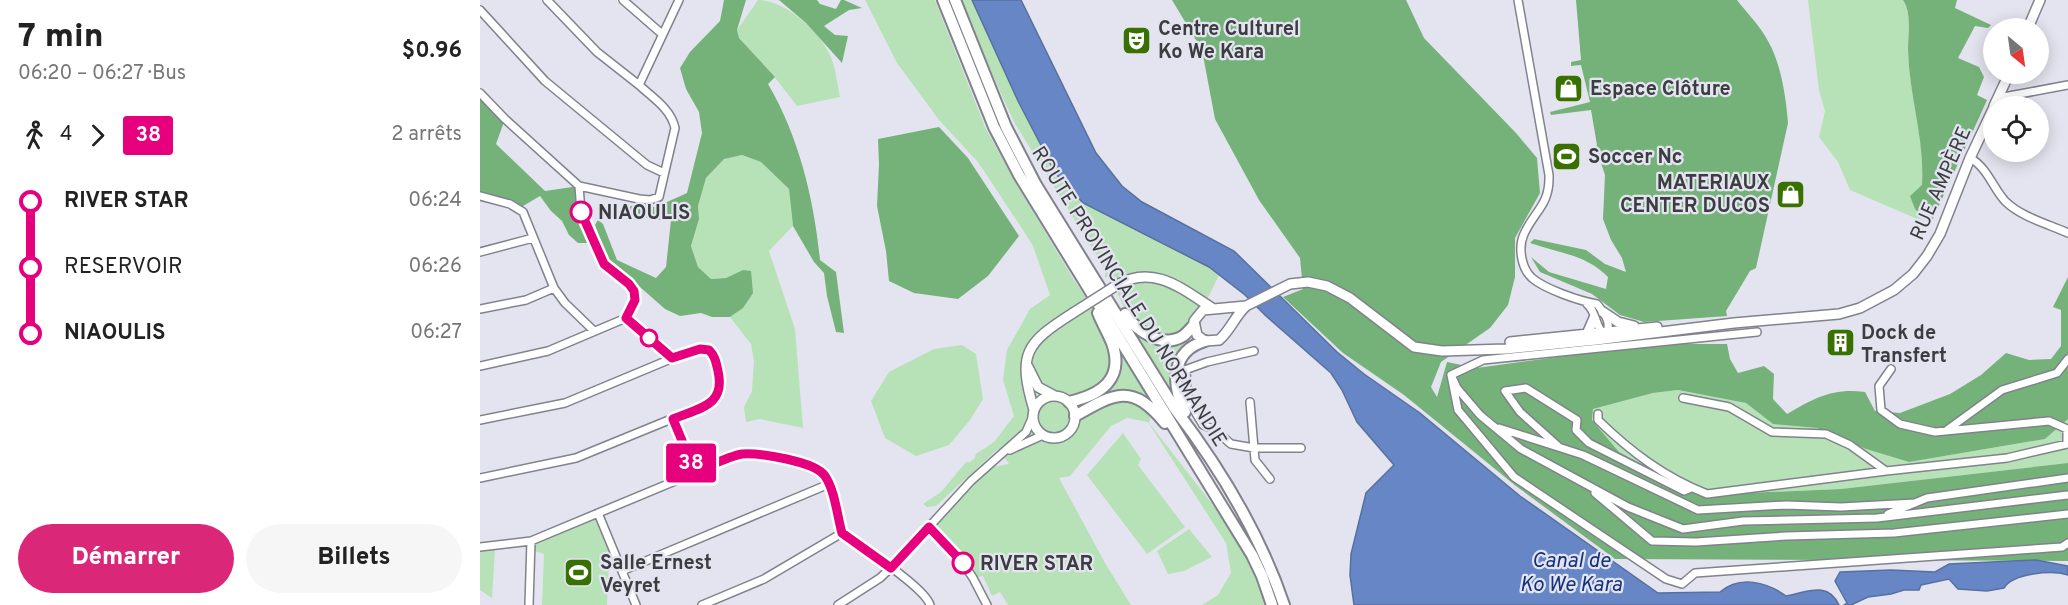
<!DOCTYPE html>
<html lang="fr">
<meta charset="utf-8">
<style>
body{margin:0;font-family:Overpass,sans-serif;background:#f6f6f6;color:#222;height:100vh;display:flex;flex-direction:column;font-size:22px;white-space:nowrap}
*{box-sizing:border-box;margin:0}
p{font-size:20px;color:#767676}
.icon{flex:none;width:33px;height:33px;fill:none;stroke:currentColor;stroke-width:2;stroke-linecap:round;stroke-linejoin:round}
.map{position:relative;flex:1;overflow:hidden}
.drawer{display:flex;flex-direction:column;background:#fff;width:480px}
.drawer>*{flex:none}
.badge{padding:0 12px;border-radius:4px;font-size:21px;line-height:39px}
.needle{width:39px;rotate:151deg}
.controls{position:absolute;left:1503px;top:18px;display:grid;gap:12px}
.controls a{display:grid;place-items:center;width:66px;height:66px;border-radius:50%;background:#fff;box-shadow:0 3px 15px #0003;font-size:30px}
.map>.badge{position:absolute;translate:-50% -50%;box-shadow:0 0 0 3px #fff}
.legs{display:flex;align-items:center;gap:9px;height:66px;padding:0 18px;font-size:20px}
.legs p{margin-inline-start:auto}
.summary{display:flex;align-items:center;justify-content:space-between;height:102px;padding:0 18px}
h1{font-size:33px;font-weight:800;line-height:45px}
.action{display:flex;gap:12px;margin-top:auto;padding:12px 18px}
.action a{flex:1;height:69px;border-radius:36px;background:#db2777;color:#fff;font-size:24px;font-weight:800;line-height:69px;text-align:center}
.action a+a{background:#f6f6f6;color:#222}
ul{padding:0 18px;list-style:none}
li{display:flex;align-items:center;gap:21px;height:66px;font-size:22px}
li i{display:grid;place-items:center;width:9px;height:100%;margin:0 8px;background:currentColor}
li i::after{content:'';width:15px;height:15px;margin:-8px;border:4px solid;border-radius:50%;background:#fff}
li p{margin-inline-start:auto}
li:first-child i{background:linear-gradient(#0000 50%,currentColor 0)}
li:last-child i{background:linear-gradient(currentColor 50%,#0000 0)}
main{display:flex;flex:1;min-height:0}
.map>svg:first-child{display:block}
</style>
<main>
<section class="drawer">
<div class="summary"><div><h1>7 min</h1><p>06:20 – 06:27 · Bus</p></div><b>$0.96</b></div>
<div class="legs"><svg class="icon" aria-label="walk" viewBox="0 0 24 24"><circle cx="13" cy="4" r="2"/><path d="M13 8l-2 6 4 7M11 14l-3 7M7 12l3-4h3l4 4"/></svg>4<svg class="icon" aria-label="forward" viewBox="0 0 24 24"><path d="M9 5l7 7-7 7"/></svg><b class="badge" style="background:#e6007e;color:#fff">38</b><p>2 arrêts</p></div>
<ul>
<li><i style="color:#e6007e"></i><b>RIVER STAR</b><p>06:24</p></li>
<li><i style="color:#e6007e"></i><span>RESERVOIR</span><p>06:26</p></li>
<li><i style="color:#e6007e"></i><b>NIAOULIS</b><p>06:27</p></li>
</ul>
<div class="action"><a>Démarrer</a><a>Billets</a></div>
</section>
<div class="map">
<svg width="1588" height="605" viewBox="0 0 1588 605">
<rect width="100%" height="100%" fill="#e3e4ef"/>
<path fill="#b7e2b8" d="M 278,0 C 305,0 339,31 350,55 C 356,68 357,84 360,97 L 317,106 L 293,75 L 259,38 L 257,30 Z
M 385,0 L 455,0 L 505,127 L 531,175 L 594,280 L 675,402 L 669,423 L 772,555 L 792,605 L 722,605 L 738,595 L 751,573 L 746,543 L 668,422 L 647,418 L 631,426 L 590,476 L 579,478 L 625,563 L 651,605 L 528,605 L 520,592 L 512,596 L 503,576 L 493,578 L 449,527 L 506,468 L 529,464 L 518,449 L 456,506 L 447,507 L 443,504 L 461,492 L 486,462 L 490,462 L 494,459 L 496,454 L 514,442 L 534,416 L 523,380 L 527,350 L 550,309 L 570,295 L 553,246 L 541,227 L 498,162 L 459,120 L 417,63 Z
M 479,0 L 492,0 L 538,101 L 576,174 L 603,203 L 729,267 L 739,275 L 729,296 L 701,339 L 705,347 L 696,400 L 657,338 L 632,280 L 629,276 L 625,278 L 625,269 L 534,122 Z
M 1328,0 L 1423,0 C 1433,14 1427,37 1428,54 C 1430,91 1440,127 1443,164 C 1445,180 1440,194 1435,209 L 1445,220 L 1435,218 L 1370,190 L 1358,162 L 1339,137 L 1345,111 L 1339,90 Z
M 261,155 L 281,162 L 309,189 L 313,226 L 289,251 L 315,329 L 323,428 L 280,419 L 266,422 L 264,407 L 272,391 L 274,361 L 271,344 L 250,317 L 263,308 L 263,270 L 246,278 L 231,279 L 218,267 L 211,246 L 219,219 L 218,206 L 226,178 L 244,159 Z
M 482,345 L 496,354 L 503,399 L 490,420 L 469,445 L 436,456 L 405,438 L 391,401 L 409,372 L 454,349 Z
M 1198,390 L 1266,403 L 1293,424 L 1337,428 L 1386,449 L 1429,462 L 1565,439 L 1588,419 L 1588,463 L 1361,489 L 1218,495 L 1139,452 L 1112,420 L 1113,409 L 1173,393 Z
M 643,433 L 661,459 L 658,465 L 705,527 L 667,554 L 607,475 Z
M 118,513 L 130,541 L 127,605 L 62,605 L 64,554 L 51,550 L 51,541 Z
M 709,529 L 732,557 L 704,571 L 688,574 L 677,551 Z
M 15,549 L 12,598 L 0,590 L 0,551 Z"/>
<path fill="#75b279" d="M 244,0 L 266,0 L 257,30 L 259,38 L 295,77 L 288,84 C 319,137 334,199 340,260 L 356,272 L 364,333 L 356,332 L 347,296 L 344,273 L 334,262 L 313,226 L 309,189 L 281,162 L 262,155 L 244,159 L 226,178 L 218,206 L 219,219 L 211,246 L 218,267 L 231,279 L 246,278 L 263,270 L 271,271 L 273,293 L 263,308 L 250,317 L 232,317 L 221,313 L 200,316 L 185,309 L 127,258 L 115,225 L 118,220 L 123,224 L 137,260 L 176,278 L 186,267 L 191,220 L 172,220 L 144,210 L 151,206 L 176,207 L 207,193 L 222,133 L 219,112 L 206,89 L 200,68 L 210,52 L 240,21 Z
M 299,0 L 337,0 L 340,4 L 356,9 L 361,0 L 364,0 L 382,8 L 369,10 L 344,26 L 355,35 L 368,36 L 362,63 L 326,23 Z
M 692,0 L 926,0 L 944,38 L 1036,133 L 1057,158 L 1060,193 L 1035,238 L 1035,277 L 1028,305 L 1010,328 L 961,362 L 951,387 L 957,397 L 967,362 L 996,368 L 1175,344 L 1247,344 L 1250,359 L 1258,373 L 1284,366 L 1294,374 L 1293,399 L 1307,414 C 1335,398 1352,388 1385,392 L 1395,411 L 1420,413 L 1470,394 L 1501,375 L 1526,353 L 1549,360 L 1571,359 L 1581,346 L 1581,310 L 1573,307 L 1588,277 L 1588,419 L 1565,439 L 1429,462 L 1386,449 L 1337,428 L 1293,424 L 1266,403 L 1198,390 L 1173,393 L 1113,409 L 1112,420 L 1139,452 L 1218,495 L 1361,489 L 1588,463 L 1588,561 L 1135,559 L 1036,486 L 924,395 L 863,353 L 803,297 L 823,289 L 820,258 L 779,200 L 735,119 L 722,50 Z
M 1096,0 L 1257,0 C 1267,13 1280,26 1288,41 C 1301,63 1306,98 1308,123 L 1276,268 L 1270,271 L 1246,311 L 1247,316 L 1164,322 L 1140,315 L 1112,294 L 1060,272 L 1051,257 L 1069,272 L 1126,289 L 1128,277 C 1107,255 1079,253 1050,243 L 1054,239 L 1106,250 L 1125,264 L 1146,272 L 1142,258 L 1131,240 L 1123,219 L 1125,175 L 1118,154 L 1110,157 L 1117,145 L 1111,110 L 1071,115 L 1070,112 L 1110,102 L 1101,65 L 1091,66 L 1091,62 L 1101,60 Z
M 1423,0 L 1477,0 L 1475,8 L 1511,25 L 1508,28 L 1495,26 L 1478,58 L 1499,67 L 1504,77 L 1497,95 L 1507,100 L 1452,221 L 1445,220 L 1435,209 L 1430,196 L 1442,185 C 1445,140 1429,96 1428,50 C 1428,34 1432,13 1423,0 Z
M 0,93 L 25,119 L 16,144 L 65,191 L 99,186 L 101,212 L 114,239 L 108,243 L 98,243 L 89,235 L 82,221 L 71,211 L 60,196 L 38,209 L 0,196 Z
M 459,127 L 488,158 L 539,236 L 508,276 L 478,299 L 434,293 L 409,281 L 406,251 L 397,206 L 399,164 L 398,139 Z"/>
<path fill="#6686c6" stroke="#59709e" stroke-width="1.5" d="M 492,0 L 541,0 L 616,153 L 642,186 L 662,202 L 754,251 L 857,352 L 884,374 L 940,413 L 1040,496 L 1178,593 L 1240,592 C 1260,575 1287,582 1306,596 C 1328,592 1348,581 1359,605 L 874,605 L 870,575 L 871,554 L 886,493 L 914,465 L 877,422 L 862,390 L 851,373 L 786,316 L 765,295 L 729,267 L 603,203 L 576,174 L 538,101 Z
M 1556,560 L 1588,566 L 1588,575 C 1572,570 1533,573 1524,588 L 1507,591 L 1478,589 L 1469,579 L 1441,585 L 1439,590 L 1424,590 L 1411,594 L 1388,597 L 1371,605 L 1364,605 L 1367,603 L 1355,581 L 1360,572 L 1411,570 L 1455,572 L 1469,564 Z"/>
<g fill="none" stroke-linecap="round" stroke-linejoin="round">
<defs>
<path id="minor" d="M 67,0 L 117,52 L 159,85
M 143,0 L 182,34
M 1038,0 L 1069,175 C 1070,205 1055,210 1044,234 C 1038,247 1041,268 1052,278 C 1065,289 1099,301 1117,304 C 1125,314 1132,323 1126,335
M 0,10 L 65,81 L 167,165 L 184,173
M 0,93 L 25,119 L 99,186 L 159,199 L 170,200 L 179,197 L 195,128 C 191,109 173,98 159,85 L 199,0
M 1518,98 L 1588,85
M 1490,158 C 1507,167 1513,188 1525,201 C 1541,217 1568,224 1588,233
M 0,196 L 30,204 L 43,212 L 74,288 L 85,303 L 114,331
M 0,252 L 53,238
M 1107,304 C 1116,311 1115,326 1124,335
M 0,309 L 46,300 L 74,288
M 0,366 L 68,351 L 146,318
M 702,371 L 727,362 L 774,351
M 706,371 L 707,394 L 711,405 L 723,425 L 735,430 L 751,444 L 774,448 L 821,448
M 971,375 L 1003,360 L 1277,332
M 1203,398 L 1249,407 L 1292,432 L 1346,434 L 1370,445 L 1406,471 L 1527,458 L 1587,444 L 1587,429 L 1569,421 L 1455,432 L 1420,424 L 1401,410 L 1399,386 L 1411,369
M 770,402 L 775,460 L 790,479
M 1118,414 L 1118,420 C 1151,452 1184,477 1227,494 L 1406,471
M 193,419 L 215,472
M 0,420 L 85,403 L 193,358
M 1019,428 L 1103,455 L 1218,510 L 1306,505 L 1361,507 L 1435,503
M 1467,430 L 1522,390 L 1577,373 L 1588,359
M 1078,446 L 1040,412 L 1025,391 L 1046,388 L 1097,420 L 1096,430 L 1109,443 L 1204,491 L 1211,488
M 530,450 L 563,435
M 0,478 L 96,458 L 233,402 C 243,387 242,364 229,350 L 220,349 L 193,358 L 146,318 L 155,300 L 154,291 L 149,284 L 124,264 L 101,212 L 99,186
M 1115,493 L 1172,541 L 1216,542 L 1307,536 L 1414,533 L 1588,514
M 1588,495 L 1397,518 L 1263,521 L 1203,529 L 1148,507 L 1041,449 L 1000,415 L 977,388 L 971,375 L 978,410 L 1034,477 L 1186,579 L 1202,584 L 1215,573 L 1582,547 L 1588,543
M 118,513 L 156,605
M 1408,514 L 1447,498 L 1588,478
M 449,527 L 483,563 L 493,578 L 507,605
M 0,547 L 51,541 L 260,454 C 280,455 333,459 345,475 C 355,491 357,516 362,533 C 380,546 445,587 450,605
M 142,571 L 349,484
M 49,605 L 51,541
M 222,605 L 284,579 L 362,533
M 358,605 L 400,578 L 416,563 L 491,481 L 546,432 L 553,416"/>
<path id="major" d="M 1548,28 L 1560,0
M 1514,106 L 1529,74
M 637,285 C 673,264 701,288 732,308
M 766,306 C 755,316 750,331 739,340 L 725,341 L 717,335 L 714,321 L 723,310 L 766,306 L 810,284 L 828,282 L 847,286 L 870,298 L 934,347 L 962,351 L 1026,349 L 1116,340 L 1254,323 L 1359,314 L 1380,308 L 1414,290 L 1433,274 L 1447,256 L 1460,234 L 1490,158 L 1514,107
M 1123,312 L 1138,322 L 1154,326
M 1107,334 L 1114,318
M 1030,342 L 1177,327
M 548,367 L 558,387 L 573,395
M553 417a21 21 0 1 1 42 0a21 21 0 1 1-42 0Z
M 554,410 C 537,353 546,343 593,313"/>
<path id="highway" d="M 463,0 L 514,127 L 539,175 L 772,555 L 782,576 L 792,605
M 475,0 L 526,127 L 556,185 L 695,409 C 740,468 780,534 804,605
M 645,314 C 657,331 682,349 703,336 C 707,333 711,328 714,325
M 589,402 C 620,395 645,380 632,343 C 628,333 622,323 618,313
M 705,412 C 691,384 691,351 725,341
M 595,416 C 635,393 652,383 685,423"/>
</defs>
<use href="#minor" stroke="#81828c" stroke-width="10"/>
<use href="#major" stroke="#81828c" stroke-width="12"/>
<use href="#highway" stroke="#81828c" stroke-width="14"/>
<use href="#minor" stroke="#fff" stroke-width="7"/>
<use href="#major" stroke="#fff" stroke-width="9"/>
<use href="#highway" stroke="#fff" stroke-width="10"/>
<defs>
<path id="major-bridge" d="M 593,313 L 637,285"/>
</defs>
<use href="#major-bridge" stroke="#81828c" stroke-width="12" stroke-linecap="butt"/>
<use href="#major-bridge" stroke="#fff" stroke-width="9"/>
</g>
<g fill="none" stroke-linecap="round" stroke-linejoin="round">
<defs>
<path id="line-1" d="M 101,212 L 124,264 L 149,284 L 154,291 L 155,300 L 146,318 L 192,358 L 220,349 L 229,350 C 235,356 236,362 238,371 C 246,406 219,408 193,419 L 215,472 C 228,467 249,456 262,454 C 280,453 335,461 345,476 C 355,491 357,515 362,533 L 411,568 L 449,527 L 483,563"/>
</defs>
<use href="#line-1" stroke="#fff" stroke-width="14"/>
<use href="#line-1" stroke="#e6007e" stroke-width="9"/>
</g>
<defs>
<symbol id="theatre-square" viewBox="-11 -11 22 22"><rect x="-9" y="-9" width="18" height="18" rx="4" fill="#397100" stroke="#e3e4ef"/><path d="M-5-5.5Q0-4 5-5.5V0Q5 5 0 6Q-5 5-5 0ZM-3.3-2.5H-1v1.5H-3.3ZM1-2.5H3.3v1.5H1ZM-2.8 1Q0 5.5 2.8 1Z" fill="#fff"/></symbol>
<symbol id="shop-square" viewBox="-11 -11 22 22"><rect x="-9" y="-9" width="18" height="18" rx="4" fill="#397100" stroke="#e3e4ef"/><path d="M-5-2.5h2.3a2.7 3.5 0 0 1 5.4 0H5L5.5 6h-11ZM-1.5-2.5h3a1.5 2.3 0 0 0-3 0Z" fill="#fff"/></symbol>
<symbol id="stadium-square" viewBox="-11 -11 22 22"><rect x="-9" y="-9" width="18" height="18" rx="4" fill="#397100" stroke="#e3e4ef"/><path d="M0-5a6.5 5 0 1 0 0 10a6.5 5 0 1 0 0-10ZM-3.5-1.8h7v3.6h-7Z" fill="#fff"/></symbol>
<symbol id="building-square" viewBox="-11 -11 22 22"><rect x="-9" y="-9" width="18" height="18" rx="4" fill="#397100" stroke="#e3e4ef"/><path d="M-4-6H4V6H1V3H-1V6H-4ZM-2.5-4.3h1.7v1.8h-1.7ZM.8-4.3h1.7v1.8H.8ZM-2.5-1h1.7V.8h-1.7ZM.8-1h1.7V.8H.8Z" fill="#fff"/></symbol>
</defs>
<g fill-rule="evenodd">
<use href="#theatre-square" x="640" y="24" width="33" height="33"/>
<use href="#shop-square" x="1072" y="72" width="33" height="33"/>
<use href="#stadium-square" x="1070" y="140" width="33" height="33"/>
<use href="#shop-square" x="1294" y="178" width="33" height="33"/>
<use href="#building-square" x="1344" y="326" width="33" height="33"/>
<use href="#stadium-square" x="82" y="556" width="33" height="33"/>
</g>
<g fill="#fff" stroke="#e6007e" stroke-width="3">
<circle cx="101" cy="212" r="10"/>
<circle cx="169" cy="338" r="8"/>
<circle cx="483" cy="563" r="10"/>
</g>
<g text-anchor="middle" stroke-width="4.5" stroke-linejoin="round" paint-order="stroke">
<g font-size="20" font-weight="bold" fill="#3c3d41" stroke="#e3e4ef" text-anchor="start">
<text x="678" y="35">Centre Culturel<tspan x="678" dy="23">Ko We Kara</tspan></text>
<text x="1110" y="95">Espace Clôture</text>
<text x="1108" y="163">Soccer Nc</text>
<text x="1290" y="189" text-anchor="end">MATERIAUX<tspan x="1290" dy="23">CENTER DUCOS</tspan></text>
<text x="1381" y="339">Dock de<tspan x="1381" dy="23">Transfert</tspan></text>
<text x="120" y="569">Salle Ernest<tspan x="120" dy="23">Veyret</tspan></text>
</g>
<g font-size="20" fill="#3c3d41" stroke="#e3e4ef">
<text transform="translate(1460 183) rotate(-66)" y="7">RUE AMPÈRE</text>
<text transform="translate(650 296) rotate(58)" y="7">ROUTE PROVINCIALE DU NORMANDIE</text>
</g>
<g font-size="20" font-weight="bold" fill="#3c3d41" stroke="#e3e4ef" text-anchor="start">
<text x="118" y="219">NIAOULIS</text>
<text x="500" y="570">RIVER STAR</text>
</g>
<g font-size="21" font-style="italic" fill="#13337f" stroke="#e3e4ef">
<text x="1091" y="567">Canal de<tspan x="1091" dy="24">Ko We Kara</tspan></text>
</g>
</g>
</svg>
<div class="controls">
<a><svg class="needle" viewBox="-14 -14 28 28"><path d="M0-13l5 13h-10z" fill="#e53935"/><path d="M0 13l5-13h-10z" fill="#767676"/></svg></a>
<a><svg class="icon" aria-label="locate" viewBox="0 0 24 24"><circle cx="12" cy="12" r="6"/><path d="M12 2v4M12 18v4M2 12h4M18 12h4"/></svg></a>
</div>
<b class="badge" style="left:211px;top:463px;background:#e6007e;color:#fff">38</b>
</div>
</main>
